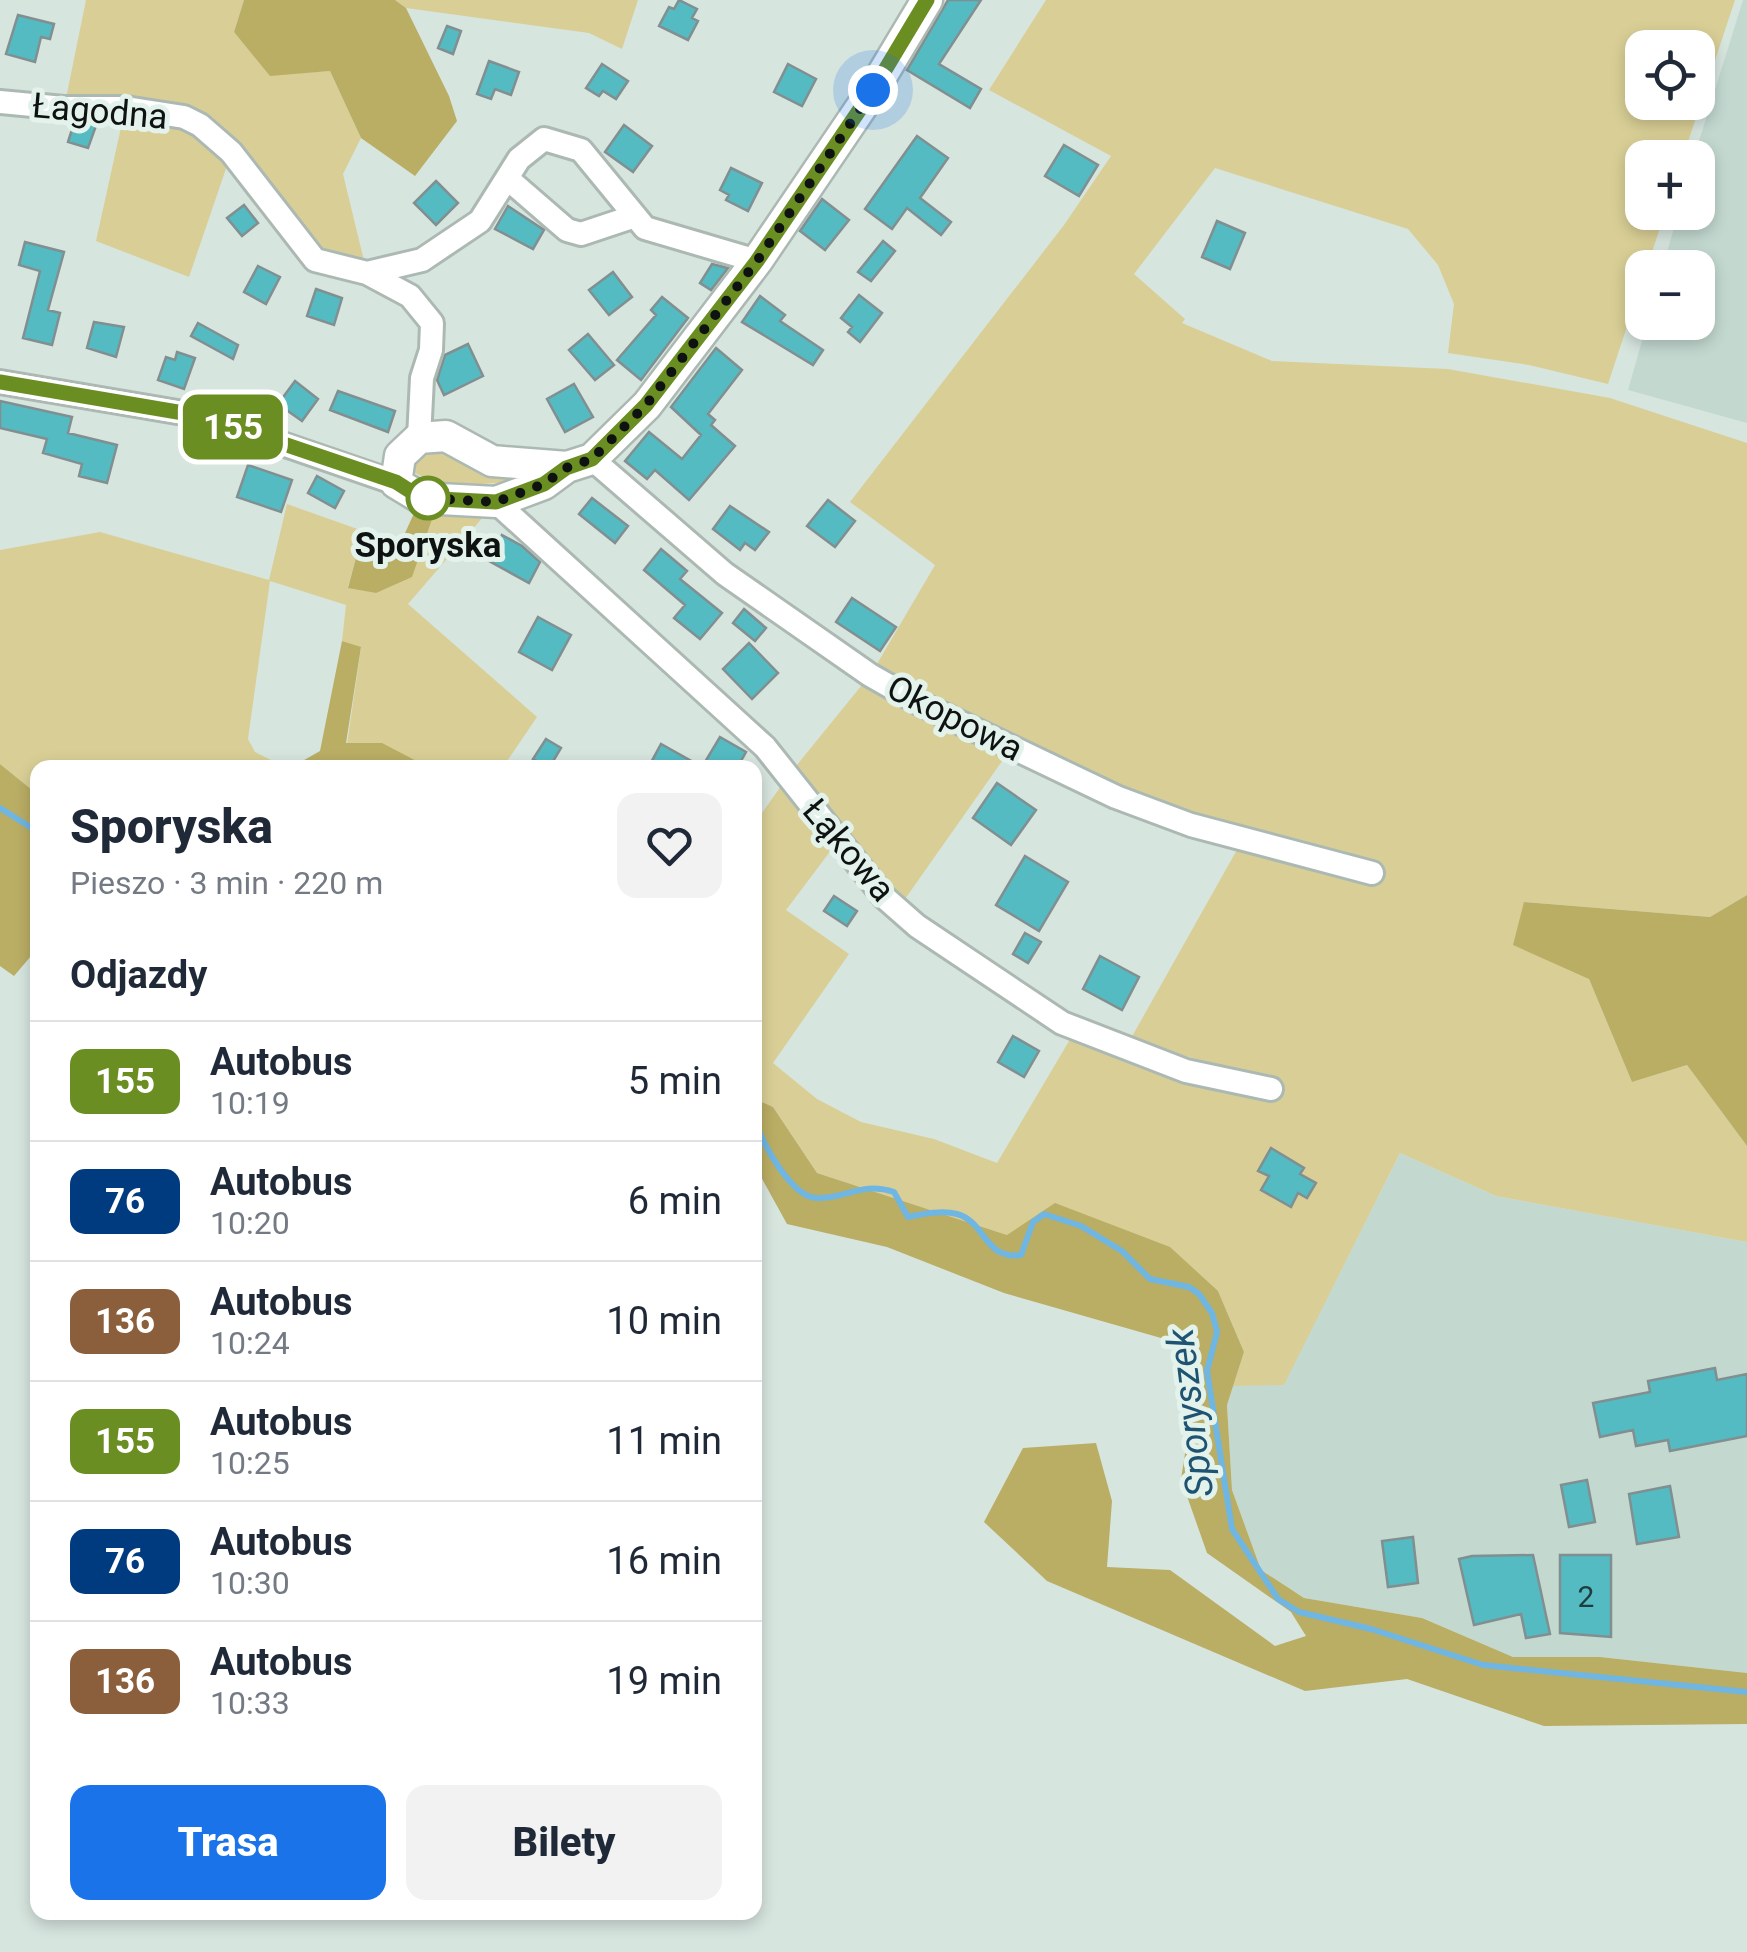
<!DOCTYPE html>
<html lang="pl">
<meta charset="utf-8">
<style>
body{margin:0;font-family:Roboto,sans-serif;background:#f2f2f3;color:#1f2937;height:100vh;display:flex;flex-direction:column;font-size:38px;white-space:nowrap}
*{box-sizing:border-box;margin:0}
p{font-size:32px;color:#747a83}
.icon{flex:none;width:55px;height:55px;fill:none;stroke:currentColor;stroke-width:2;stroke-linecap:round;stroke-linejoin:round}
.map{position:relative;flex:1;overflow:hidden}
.details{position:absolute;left:30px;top:760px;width:732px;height:1160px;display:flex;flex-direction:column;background:#fff;border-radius:20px;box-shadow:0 5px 15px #0003}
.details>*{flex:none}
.badge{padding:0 20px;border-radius:15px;font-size:35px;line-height:65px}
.tools{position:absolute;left:1625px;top:30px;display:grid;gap:20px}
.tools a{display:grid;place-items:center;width:90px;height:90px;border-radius:20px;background:#fff;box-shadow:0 5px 15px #0003;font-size:50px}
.you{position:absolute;width:50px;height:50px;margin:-25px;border:8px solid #fff;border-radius:50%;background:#1a73e8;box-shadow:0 0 0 15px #1a73e833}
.map>.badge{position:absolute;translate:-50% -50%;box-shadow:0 0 0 5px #fff}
h2{padding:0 40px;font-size:38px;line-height:90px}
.round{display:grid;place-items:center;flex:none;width:105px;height:105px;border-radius:20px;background:#f2f2f3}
.headline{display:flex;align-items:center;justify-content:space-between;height:170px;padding:0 40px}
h1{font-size:48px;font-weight:800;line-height:75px}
.button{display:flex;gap:20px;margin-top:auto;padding:20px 40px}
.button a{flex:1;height:115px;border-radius:20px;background:#1a73e8;color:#fff;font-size:40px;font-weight:800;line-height:115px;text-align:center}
.button a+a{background:#f2f2f3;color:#1f2937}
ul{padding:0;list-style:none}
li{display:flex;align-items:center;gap:30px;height:120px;padding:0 40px;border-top:2px solid #e0e1e3}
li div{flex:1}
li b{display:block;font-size:38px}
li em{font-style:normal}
li .badge{min-width:110px;font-weight:700;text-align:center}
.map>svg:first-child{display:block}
</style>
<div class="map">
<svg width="1747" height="1952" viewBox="0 0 1747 1952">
<rect width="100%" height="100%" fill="#d7e5df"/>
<path fill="#c3d9d0" d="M 1743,0 L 1747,0 L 1747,423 L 1628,390 L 1647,323 L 1698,322 L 1698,268 L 1663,267 L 1678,213 L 1698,212 L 1698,158 L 1694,157 Z
M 1400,1153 L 1496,1196 L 1747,1242 L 1747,1673 L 1600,1657 L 1513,1657 L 1422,1618 L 1304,1598 L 1261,1570 L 1232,1490 L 1227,1405 L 1233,1386 L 1284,1384 Z"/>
<path fill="#d9cf96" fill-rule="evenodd" d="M 86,0 L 244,0 L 234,32 L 270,75 L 330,71 L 361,138 L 343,174 L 367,273 L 315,260 L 231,154 L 189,277 L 96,241 L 125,109 L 64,108 Z
M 395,0 L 638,0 L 622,49 L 589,33 L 406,8 Z
M 1046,0 L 1735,0 L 1683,157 L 1642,158 L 1642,212 L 1665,213 L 1647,267 L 1642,268 L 1642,281 L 1608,384 L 1529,365 L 1448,353 L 1454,304 L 1438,265 L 1408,229 L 1215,168 L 1134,274 L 1185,319 L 1182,323 L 1272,361 L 1448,369 L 1610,398 L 1747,443 L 1747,895 L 1710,917 L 1525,902 L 1589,979 L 1632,1082 L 1687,1065 L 1747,1146 L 1747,1242 L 1496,1196 L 1400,1153 L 1284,1385 L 1233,1386 L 1244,1352 L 1218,1291 L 1007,1235 L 817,1173 L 773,1107 L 755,1099 L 755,823 L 788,776 L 870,675 L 1012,747 L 898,909 L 838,841 L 786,910 L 849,954 L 773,1063 L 817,1099 L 861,1122 L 934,1139 L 997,1163 L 1072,1036 L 1279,1083 L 1130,1040 L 1238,848 L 1195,821 L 1121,791 L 874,669 L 935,565 L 850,502 L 1064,225 L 1111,156 L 989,90 ZM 1642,48 L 1698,48 L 1698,102 L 1642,102 Z
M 431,445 L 523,477 C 498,486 430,490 411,469 L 411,457 Z
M 439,499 L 496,502 L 408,604 L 537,717 L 503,767 L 428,767 L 382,744 L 347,744 L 361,648 L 342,641 L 346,605 L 270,581 L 248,739 L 255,752 L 285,767 L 38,768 L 37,794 L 0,764 L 0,550 L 100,532 L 269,580 L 287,504 L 363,531 L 348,587 L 376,593 Z"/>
<path fill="#baad64" d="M 244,0 L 395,0 L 406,8 L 449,96 L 457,121 L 415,176 L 361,138 L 330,71 L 270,76 L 234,32 Z
M 421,498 L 439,499 L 412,577 L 376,593 L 348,588 L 363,531 L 400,544 Z
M 342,641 L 361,647 L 346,743 L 382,743 L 428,767 L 292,767 L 320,751 Z
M 0,764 L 37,794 L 37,949 L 14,976 L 0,966 Z
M 1747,895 L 1747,1146 L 1687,1065 L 1632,1082 L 1589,979 L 1513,945 L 1524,902 L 1710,917 Z
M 755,1099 L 773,1107 L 817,1173 L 1007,1235 L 1055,1203 L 1170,1247 L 1218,1291 L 1244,1352 L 1227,1405 L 1232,1490 L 1261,1570 L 1304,1598 L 1422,1618 L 1513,1657 L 1600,1657 L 1747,1673 L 1747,1724 L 1544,1726 L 1407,1679 L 1305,1691 L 1047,1581 L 984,1522 L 1023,1448 L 1096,1443 L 1112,1501 L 1107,1567 L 1170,1570 L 1275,1646 L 1306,1636 L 1291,1612 L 1207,1553 L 1181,1479 L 1196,1384 L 1175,1342 L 1004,1293 L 887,1247 L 787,1224 L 755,1166 Z"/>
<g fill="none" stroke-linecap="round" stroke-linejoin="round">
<path stroke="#70b6e2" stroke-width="6" d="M 0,808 L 38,832
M 755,1121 C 762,1143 792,1198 817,1198 C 846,1199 862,1181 894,1192 L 908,1217 C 923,1214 942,1210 957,1214 C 986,1222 984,1260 1021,1255 L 1033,1222 L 1044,1214 L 1081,1226 L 1122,1251 L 1150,1279 L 1189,1287 L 1199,1294 L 1212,1313 L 1217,1332 L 1207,1371 L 1232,1529 L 1278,1599 L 1299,1612 L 1371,1629 L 1483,1665 L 1747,1692"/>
</g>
<path fill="#54bbc3" stroke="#818f90" stroke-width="2.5" d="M 679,0 L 697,9 L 692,18 L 698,21 L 688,40 L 659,26 L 669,7 L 674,9 Z
M 948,0 L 981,0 L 939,64 L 981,89 L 970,108 L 907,70 Z
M 18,15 L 54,24 L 50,39 L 41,37 L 35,62 L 6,54 Z
M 447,26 L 461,31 L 453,54 L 438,48 Z
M 489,61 L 519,72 L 511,95 L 495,89 L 491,99 L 477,94 Z
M 602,64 L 628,81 L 616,99 L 603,91 L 599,96 L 586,88 Z
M 788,64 L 816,79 L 802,106 L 774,92 Z
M 74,123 L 97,123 L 88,148 L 68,142 Z
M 624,125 L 652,146 L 633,172 L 605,152 Z
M 917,136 L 948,158 L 920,198 L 951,222 L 941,235 L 907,208 L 892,229 L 865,209 Z
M 1064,145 L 1098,165 L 1079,196 L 1045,176 Z
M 731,168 L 762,183 L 748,211 L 726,200 L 729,195 L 720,190 Z
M 436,181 L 458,203 L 436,225 L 414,203 Z
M 822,199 L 849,220 L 825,250 L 800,231 Z
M 244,205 L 258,223 L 242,236 L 227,218 Z
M 508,206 L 544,230 L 533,249 L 495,229 Z
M 1217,221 L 1245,233 L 1230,269 L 1202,257 Z
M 883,241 L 895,251 L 871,281 L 858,272 Z
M 25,242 L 64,252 L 48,310 L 60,313 L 52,345 L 23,338 L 40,271 L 19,265 Z
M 712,264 L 728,268 L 711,290 L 700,283 Z
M 258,266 L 280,277 L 266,304 L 244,292 Z
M 613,272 L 632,297 L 609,315 L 589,290 Z
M 316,289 L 342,298 L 334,325 L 307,316 Z
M 859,295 L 882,313 L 860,342 L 848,332 L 852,327 L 841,318 Z
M 760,296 L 785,315 L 780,321 L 823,350 L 813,365 L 742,322 Z
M 662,297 L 688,318 L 641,380 L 617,360 L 656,315 L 651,310 Z
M 94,322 L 124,327 L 116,357 L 87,348 Z
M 198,323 L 238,345 L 233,359 L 191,336 Z
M 588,334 L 614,365 L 595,380 L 569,350 Z
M 468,344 L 483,376 L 444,395 L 437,380 L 445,355 Z
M 716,348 L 742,370 L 708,414 L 715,420 L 711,425 L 735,446 L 689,500 L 655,470 L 647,479 L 625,461 L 649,432 L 682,459 L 701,435 L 671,407 Z
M 177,352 L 195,358 L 184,389 L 158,380 L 166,357 L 175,360 Z
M 295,381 L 318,399 L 302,421 L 278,404 Z
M 574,384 L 593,417 L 565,432 L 547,399 Z
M 338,391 L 395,411 L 388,432 L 330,410 Z
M 0,401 L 72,417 L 68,433 L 117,445 L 107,483 L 79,476 L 82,464 L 43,453 L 47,439 L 0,428 Z
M 248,465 L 292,480 L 281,512 L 237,497 Z
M 317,476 L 344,491 L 335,508 L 308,493 Z
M 592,498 L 628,526 L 615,543 L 579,514 Z
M 828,500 L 855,521 L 835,547 L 807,526 Z
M 730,506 L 769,532 L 755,550 L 745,543 L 740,550 L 713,529 Z
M 502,535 L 522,546 L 540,562 L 529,583 L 489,561 Z
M 661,549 L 687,571 L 680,579 L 722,613 L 700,639 L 674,618 L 685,605 L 644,570 Z
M 852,598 L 896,627 L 880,651 L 836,622 Z
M 744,609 L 766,628 L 755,641 L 733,623 Z
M 538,617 L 571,635 L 552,670 L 519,652 Z
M 749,643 L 778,673 L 752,699 L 723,669 Z
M 720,737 L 746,752 L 737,768 L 648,768 L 661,744 L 702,767 Z
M 546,739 L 561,748 L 549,768 L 533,759 Z
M 997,783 L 1036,810 L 1011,845 L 973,818 Z
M 1025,856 L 1068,882 L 1039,931 L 996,905 Z
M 834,896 L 857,911 L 847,926 L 824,911 Z
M 1025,933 L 1041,942 L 1028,963 L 1013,954 Z
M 1100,956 L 1139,977 L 1122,1010 L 1083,989 Z
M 1013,1036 L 1039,1051 L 1024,1077 L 998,1062 Z
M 1271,1148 L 1304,1168 L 1300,1174 L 1316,1183 L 1307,1198 L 1298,1193 L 1291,1207 L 1261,1190 L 1269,1176 L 1258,1171 Z
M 1715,1368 L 1717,1380 L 1747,1374 L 1747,1436 L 1670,1451 L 1668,1440 L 1636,1446 L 1633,1430 L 1600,1437 L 1593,1403 L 1650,1392 L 1648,1381 Z
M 1587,1480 L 1595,1522 L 1569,1527 L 1561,1485 Z
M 1670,1486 L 1679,1537 L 1637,1544 L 1629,1494 Z
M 1413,1537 L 1418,1583 L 1388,1587 L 1382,1541 Z
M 1533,1555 L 1550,1634 L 1526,1638 L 1521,1614 L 1474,1625 L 1459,1559 L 1472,1556 Z
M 1560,1555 L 1611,1555 L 1611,1637 L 1560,1633 Z"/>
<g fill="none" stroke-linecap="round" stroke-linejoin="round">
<defs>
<path id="street" d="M 0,102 L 64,108 L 126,108 L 184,117 L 200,125 L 231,152 L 315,260 L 367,273 L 422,260 L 480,221 L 519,159 L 544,139 L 581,150 L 645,228 L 757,261
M 507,178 L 567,230 L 581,234 L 635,216
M 367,273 L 410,296 L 432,323 L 431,350 L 422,378 L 419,438
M 0,382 L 201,416 L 396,483
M 592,459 L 725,574 L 870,675 L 921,704 L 1116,797 L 1191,825 L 1372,873
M 496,502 L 765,747 L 884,897 L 917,926 L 1062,1023 L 1186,1071 L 1271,1089"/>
<path id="secondary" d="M 567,467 L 492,461 L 446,436 L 419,438 L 400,456 L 396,483 L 421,498 L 496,502 L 544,484 L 567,467 L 592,459 L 647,405 L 757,261 L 873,90 L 927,0"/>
</defs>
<use href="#street" stroke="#acb9b3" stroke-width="28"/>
<use href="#secondary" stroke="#acb9b3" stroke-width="35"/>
<use href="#street" stroke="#fff" stroke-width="22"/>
<use href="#secondary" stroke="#fff" stroke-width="30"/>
</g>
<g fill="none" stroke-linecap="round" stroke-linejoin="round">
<defs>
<path id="line" d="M 0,382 L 201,416 L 396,482 L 421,498 L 496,502 L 544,484 L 566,468 L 592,459 L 646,405 L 757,261 L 873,90 L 927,0"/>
</defs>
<use href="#line" stroke="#fff" stroke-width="22"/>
<use href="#line" stroke="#6b8e23" stroke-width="15"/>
<path stroke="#0e1311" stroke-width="10" stroke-dasharray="0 18" d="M 428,498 L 421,498 L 496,502 L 544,484 L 566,468 L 592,459 L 646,405 L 757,261 L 873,90"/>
</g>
<circle fill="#fff" stroke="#6b8e23" stroke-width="5" cx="428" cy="498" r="20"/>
<g text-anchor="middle" stroke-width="10" stroke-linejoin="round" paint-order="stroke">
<g font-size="30" fill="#203d3e">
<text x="1586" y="1607">2</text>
</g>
<g font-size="35" fill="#0e1311" stroke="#e4f2ec">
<text transform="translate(100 111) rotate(5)" y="12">Łagodna</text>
<text transform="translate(955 718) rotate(27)" y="12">Okopowa</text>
<text transform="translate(849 850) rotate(50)" y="12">Łąkowa</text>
</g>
<g font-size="35" font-weight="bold" fill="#0e1311" stroke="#e4f2ec">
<text x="428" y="557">Sporyska</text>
</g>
<g font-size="38" font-style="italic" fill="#1e5472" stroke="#e4f2ec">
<text transform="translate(1190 1413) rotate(-97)" y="13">Sporyszek</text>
</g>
</g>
</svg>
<div class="tools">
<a><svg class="icon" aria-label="locate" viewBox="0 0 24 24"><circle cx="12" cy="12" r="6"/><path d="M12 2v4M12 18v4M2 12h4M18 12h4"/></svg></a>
<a>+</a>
<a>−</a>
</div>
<div class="you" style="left:873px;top:90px"></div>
<b class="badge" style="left:233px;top:427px;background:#6b8e23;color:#fff">155</b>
<section class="details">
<div class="headline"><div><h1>Sporyska</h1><p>Pieszo · 3 min · 220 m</p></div><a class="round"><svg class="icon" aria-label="heart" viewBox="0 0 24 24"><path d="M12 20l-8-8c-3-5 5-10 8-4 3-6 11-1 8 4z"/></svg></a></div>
<h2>Odjazdy</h2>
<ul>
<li><span class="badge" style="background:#6b8e23;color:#fff">155</span><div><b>Autobus</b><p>10:19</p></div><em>5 min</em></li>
<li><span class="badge" style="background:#003b80;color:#fff">76</span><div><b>Autobus</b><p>10:20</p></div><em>6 min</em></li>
<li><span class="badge" style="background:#8b5e3c;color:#fff">136</span><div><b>Autobus</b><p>10:24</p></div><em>10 min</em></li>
<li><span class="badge" style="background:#6b8e23;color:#fff">155</span><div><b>Autobus</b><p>10:25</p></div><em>11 min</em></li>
<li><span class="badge" style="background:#003b80;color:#fff">76</span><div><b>Autobus</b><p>10:30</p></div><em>16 min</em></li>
<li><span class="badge" style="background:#8b5e3c;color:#fff">136</span><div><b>Autobus</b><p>10:33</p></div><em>19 min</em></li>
</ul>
<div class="button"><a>Trasa</a><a>Bilety</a></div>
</section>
</div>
